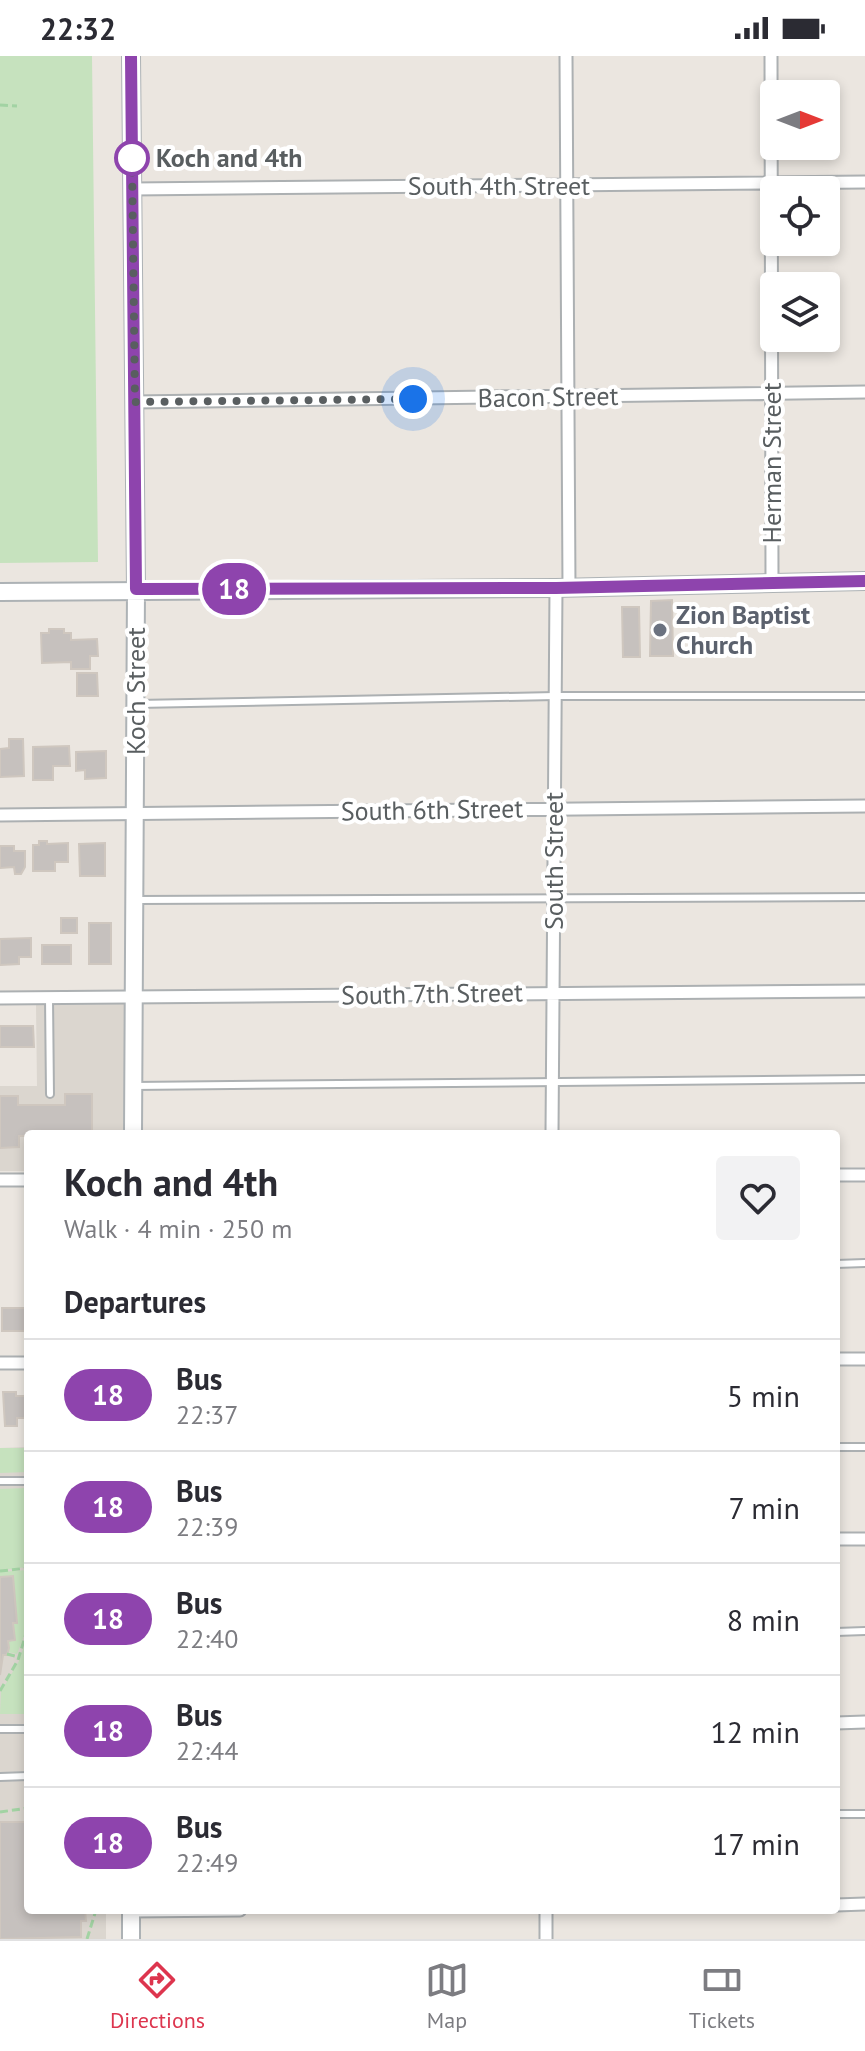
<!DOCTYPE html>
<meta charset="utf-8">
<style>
body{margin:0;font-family:"PT Sans",sans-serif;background:#f2f2f3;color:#2b2b33;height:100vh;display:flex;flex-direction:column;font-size:30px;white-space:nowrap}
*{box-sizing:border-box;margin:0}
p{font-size:26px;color:#7c7c81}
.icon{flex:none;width:44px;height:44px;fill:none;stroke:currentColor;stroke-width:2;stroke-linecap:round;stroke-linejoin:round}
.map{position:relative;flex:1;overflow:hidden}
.side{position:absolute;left:24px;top:1074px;width:816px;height:784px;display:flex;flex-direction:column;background:#fff;border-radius:8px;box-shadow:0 4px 12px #0003}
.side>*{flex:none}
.badge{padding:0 16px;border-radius:26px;font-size:28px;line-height:52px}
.needle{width:52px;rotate:90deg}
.buttons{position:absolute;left:760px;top:24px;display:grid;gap:16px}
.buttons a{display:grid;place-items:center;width:80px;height:80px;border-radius:8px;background:#fff;box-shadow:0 4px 12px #0003;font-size:40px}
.you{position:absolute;width:40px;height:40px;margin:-20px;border:6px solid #fff;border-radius:50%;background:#1a73e8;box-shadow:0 0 0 12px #1a73e833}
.map>.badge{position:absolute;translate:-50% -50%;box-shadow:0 0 0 4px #fff}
h2{padding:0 40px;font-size:30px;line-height:72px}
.round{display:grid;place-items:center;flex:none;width:84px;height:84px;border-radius:8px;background:#f2f2f3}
.headline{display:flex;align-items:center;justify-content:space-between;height:136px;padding:0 40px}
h1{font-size:38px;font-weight:600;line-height:60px}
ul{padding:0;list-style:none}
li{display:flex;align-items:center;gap:24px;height:112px;padding:0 40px;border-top:2px solid #e1e1e2}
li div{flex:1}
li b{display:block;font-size:30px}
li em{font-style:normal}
li .badge{min-width:88px;font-weight:700;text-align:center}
.status{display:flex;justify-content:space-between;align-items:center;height:56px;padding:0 40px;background:#fff;direction:ltr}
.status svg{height:22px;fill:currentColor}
.dock{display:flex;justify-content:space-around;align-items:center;height:112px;border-top:2px solid #e1e1e2;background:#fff;font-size:22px;color:#7c7c81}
.dock a{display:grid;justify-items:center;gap:4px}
.dock .selected{color:#dd354e}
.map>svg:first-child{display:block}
</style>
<div class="status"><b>22:32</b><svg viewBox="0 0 49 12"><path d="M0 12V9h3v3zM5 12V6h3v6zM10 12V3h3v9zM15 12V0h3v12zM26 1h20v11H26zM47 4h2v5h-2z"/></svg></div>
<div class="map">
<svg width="865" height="1883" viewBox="0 0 865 1883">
<rect width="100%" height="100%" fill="#ebe6e0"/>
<path fill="#dbd6cf" d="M 124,948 L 126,1078 L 28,1078 L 28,1115 L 0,1115 L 0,1030 L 37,1030 L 36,949 Z
M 28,1391 L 28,1854 L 106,1854 L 106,1883 L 0,1883 L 0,1392 Z"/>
<path fill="#c6e2be" d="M 0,0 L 92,0 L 98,506 L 0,507 Z
M 0,1392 L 28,1392 L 28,1416 L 0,1417 Z
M 28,1432 L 28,1511 L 0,1514 L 0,1433 Z
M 28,1514 L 26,1575 L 17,1598 L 8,1596 L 8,1585 L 14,1584 L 13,1567 L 17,1566 L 13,1520 L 0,1521 L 0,1516 Z
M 28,1578 L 28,1658 L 0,1658 L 1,1636 L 19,1605 Z"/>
<path fill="#c6c1be" stroke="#cfc7bf" stroke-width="2" d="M 672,544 L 673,600 L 650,600 L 651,545 Z
M 622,551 L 639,551 L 640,601 L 623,601 Z
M 49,573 L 64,573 L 64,577 L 71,577 L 71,584 L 97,583 L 98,600 L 90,600 L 90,613 L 71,613 L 71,606 L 42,607 L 41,577 L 49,577 Z
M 77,617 L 97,617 L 98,640 L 77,640 Z
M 9,683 L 23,683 L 24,720 L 0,721 L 0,693 L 9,692 Z
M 69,690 L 70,710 L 53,710 L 53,724 L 33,724 L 33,691 Z
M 106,695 L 106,722 L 85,723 L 85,714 L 76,715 L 76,696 Z
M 39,785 L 47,785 L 47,788 L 68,787 L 68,806 L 55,806 L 55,815 L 33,815 L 33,789 L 39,789 Z
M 105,787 L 105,820 L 80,820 L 79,788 Z
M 0,790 L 14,790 L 14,795 L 25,795 L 25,811 L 21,818 L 15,818 L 14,811 L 0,812 Z
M 61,862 L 77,862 L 77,877 L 61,877 Z
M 89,867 L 111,867 L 111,908 L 89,908 Z
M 31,882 L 31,901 L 19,901 L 19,908 L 0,909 L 0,883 Z
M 42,889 L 71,889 L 71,908 L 42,908 Z
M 0,970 L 33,970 L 34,991 L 0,991 Z
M 65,1038 L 92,1038 L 92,1078 L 28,1078 L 28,1080 L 19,1080 L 19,1091 L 0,1092 L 0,1040 L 18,1040 L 18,1049 L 65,1049 Z
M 2,1252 L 28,1252 L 28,1275 L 2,1275 Z
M 3,1336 L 16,1336 L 16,1340 L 28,1340 L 28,1362 L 17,1362 L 17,1370 L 5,1370 Z
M 13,1520 L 17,1567 L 13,1567 L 15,1584 L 8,1585 L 9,1592 L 7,1599 L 3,1599 L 0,1619 L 0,1521 Z
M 0,1766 L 28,1766 L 28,1854 L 85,1854 L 86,1865 L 81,1865 L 81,1881 L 0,1883 Z"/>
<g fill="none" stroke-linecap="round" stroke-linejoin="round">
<defs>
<path id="lane" d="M 137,648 L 555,640 L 865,640
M 137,844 L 865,841
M 49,942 L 50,1038
M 133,1030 L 865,1023
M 836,1208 L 865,1207
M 836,1391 L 865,1391
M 0,1425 L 28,1425
M 836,1576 L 865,1575
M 0,1673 L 28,1673
M 0,1721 L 28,1720
M 836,1758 L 865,1758"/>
<path id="street" d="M 566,0 L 569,531
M 771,0 L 772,527
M 133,133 L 865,126
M 135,346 L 865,336
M 0,759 L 865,750
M 0,942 L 865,935
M 552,1078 L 556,532
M 836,1119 L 865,1119
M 0,1124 L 28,1124
M 836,1303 L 865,1303
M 0,1307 L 28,1307
M 836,1483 L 865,1483
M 836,1667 L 865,1666
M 836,1849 L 865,1848
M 131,1855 L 240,1854
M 546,1883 L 546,1854"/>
<path id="secondary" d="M 131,0 L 136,533 L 133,1078
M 0,536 L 556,532 L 865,525
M 131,1883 L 131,1854"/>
</defs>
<use href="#lane" stroke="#acb0b2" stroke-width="10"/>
<use href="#street" stroke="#acb0b2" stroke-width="15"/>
<use href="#secondary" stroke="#adb2b5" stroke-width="20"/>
<path stroke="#a2d3a3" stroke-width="3" stroke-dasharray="8 4" stroke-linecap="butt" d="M 0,49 L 17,50
M 0,1515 L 28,1512
M 7,1598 L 19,1601
M 0,1635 L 18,1604 L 28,1571
M 0,1756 L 28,1752
M 85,1855 L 107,1855
M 87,1883 L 96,1854"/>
<use href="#lane" stroke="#fff" stroke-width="6"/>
<use href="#street" stroke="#fff" stroke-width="11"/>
<use href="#secondary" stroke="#fff" stroke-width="16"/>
</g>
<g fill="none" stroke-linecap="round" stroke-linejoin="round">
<defs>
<path id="line" d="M 131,0 L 136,533 L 556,532 L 865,525"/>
</defs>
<use href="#line" stroke="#fff" stroke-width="18"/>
<use href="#line" stroke="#8e44ad" stroke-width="12"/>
<path stroke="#595e60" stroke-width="8" stroke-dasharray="0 14.4" d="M 132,102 L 135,346 L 413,343"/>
</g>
<circle fill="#fff" stroke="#8e44ad" stroke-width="4" cx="132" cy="102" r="16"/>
<circle fill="#6b7280" stroke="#fff" stroke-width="3" cx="660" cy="574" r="8"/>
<g text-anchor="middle" stroke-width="8" stroke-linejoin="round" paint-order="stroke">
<g font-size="26" font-weight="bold" fill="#595e60" stroke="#fff" text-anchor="start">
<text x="156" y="111">Koch and 4th</text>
</g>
<g font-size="26" fill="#595e60" stroke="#fff">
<text x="499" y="139">South 4th Street</text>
<text transform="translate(548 341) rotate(-1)" y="9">Bacon Street</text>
<text transform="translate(772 407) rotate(-90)" y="9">Herman Street</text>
<text transform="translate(136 635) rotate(-90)" y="9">Koch Street</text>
<text transform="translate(432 754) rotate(-1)" y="9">South 6th Street</text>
<text transform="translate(554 805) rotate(-90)" y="9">South Street</text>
<text transform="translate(432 938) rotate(-1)" y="9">South 7th Street</text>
</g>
<g font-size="26" font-weight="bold" fill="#5b616d" stroke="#fff" text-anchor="start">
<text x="676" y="568">Zion Baptist<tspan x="676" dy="30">Church</tspan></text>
</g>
</g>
</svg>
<div class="buttons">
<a><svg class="needle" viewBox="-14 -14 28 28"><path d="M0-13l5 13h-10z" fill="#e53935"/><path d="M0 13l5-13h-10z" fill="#7c7c81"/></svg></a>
<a><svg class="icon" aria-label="locate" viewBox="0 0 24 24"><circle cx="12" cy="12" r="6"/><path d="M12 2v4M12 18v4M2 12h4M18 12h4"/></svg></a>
<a><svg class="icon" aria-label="layers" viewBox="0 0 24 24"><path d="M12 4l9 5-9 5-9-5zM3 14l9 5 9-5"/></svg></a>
</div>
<div class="you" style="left:413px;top:343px"></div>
<b class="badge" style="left:234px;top:533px;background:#8e44ad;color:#fff">18</b>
<section class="side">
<div class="headline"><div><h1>Koch and 4th</h1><p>Walk · 4 min · 250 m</p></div><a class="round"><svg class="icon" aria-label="heart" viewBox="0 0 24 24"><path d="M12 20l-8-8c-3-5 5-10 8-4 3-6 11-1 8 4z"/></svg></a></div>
<h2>Departures</h2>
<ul>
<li><span class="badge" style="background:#8e44ad;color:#fff">18</span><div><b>Bus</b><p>22:37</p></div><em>5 min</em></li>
<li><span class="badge" style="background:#8e44ad;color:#fff">18</span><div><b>Bus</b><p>22:39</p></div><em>7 min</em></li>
<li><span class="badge" style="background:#8e44ad;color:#fff">18</span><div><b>Bus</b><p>22:40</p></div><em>8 min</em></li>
<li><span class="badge" style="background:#8e44ad;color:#fff">18</span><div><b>Bus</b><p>22:44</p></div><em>12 min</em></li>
<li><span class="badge" style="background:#8e44ad;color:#fff">18</span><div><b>Bus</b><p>22:49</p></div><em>17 min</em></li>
</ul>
</section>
</div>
<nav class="dock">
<a class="selected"><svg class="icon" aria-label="directions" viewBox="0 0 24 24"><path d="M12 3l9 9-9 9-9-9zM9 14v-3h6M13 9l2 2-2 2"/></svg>Directions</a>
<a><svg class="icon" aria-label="map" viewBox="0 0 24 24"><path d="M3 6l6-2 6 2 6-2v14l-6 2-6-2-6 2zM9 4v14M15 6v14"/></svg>Map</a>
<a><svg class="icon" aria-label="tickets" viewBox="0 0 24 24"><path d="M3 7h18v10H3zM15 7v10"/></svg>Tickets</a>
</nav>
